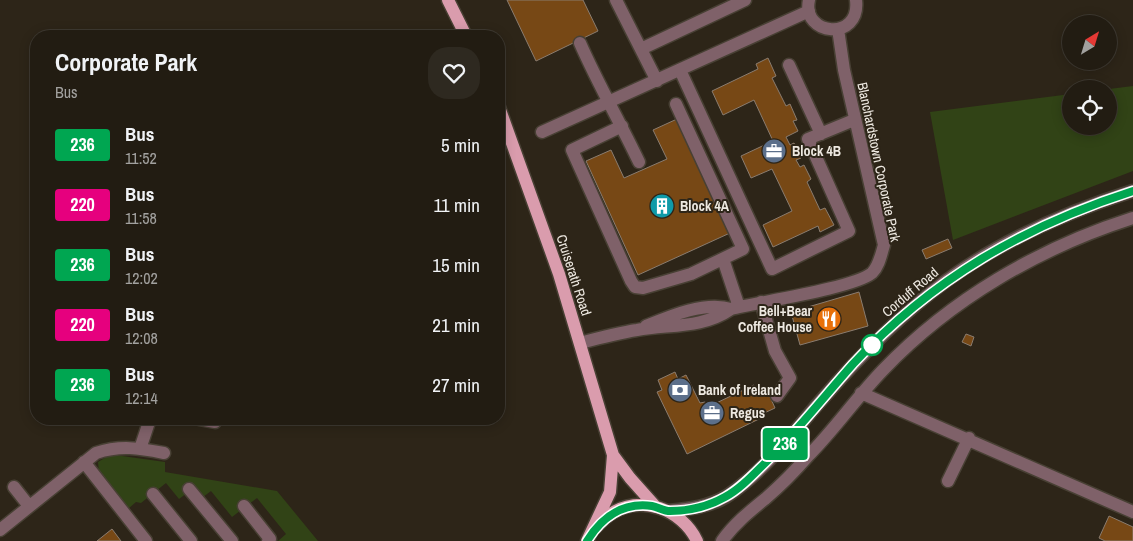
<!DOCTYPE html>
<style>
body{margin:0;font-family:"Archivo Narrow",sans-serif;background:#2e2920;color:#f1f3f6;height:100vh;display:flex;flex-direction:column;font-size:19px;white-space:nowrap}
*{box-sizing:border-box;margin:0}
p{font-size:16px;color:#a2a19f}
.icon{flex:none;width:28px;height:28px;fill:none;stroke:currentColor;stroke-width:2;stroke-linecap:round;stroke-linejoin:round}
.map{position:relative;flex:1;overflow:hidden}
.sheet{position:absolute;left:30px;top:30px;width:475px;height:395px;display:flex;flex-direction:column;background:#221c12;border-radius:20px;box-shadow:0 2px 12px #0003,0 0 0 1px #3f3a32}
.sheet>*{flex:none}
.badge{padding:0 10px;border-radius:4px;font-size:18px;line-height:32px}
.needle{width:32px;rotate:38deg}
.controls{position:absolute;left:1062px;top:15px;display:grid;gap:10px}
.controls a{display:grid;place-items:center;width:55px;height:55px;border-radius:50%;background:#221c12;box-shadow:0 2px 12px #0003,0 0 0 1px #3f3a32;font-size:25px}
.map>.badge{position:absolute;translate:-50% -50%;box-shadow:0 0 0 2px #fff}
.round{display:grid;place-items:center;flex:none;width:52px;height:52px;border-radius:20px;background:#2e2920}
.summary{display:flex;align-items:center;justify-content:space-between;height:85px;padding:0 25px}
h1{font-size:24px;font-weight:700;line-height:38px}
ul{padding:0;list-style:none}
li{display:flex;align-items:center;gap:15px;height:60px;padding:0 25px}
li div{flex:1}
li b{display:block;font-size:19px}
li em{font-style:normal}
li .badge{min-width:55px;font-weight:700;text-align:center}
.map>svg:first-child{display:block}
</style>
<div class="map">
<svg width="1133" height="541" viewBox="0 0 1133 541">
<rect width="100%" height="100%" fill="#2d2518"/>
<path fill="#314316" d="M 1133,86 L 1133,171 L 953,240 L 930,112 L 1071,94 L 1071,126 L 1109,126 L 1109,89 Z
M 115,455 L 165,462 L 165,472 L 277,491 L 318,541 L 278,541 L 286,534 L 257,498 L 232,517 L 211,491 L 203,497 L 195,487 L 179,499 L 166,483 L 141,503 L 136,502 L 128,509 L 99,473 L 98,462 L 108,456 Z"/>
<path fill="#774815" stroke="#8a7c6f" d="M 507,0 L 583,0 L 598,31 L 536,61 Z
M 768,58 L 776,76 L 772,78 L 786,106 L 790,104 L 797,120 L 793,121 L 798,131 L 786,137 L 790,145 L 794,143 L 801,158 L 796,160 L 800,167 L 804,165 L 811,179 L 807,182 L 820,210 L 825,208 L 834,225 L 820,232 L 818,226 L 773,247 L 763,225 L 792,211 L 772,169 L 751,178 L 741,156 L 773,141 L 754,100 L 723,115 L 712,91 L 758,69 L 756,64 Z
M 677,119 L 730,233 L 638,275 L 586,161 L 611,150 L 624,178 L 667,159 L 653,130 Z
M 948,239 L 952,248 L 926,259 L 922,250 Z
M 859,292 L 868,326 L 800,345 L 791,312 Z
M 966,334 L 974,337 L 971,346 L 962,342 Z
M 675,372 L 678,379 L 686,375 L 700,403 L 705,402 L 710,406 L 754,385 L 758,395 L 767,390 L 775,408 L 760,415 L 761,418 L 687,454 L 657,392 L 662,390 L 658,380 Z
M 1109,516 L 1133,527 L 1133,541 L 1105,541 L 1099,538 Z
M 112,529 L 121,541 L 97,541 Z"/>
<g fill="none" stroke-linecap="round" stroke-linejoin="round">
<defs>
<path id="minor" d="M 616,0 L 657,81
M 809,0 C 801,36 861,42 856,0
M 580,43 C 598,84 620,122 639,162
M 641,49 L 745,0
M 789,65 L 821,134
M 680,70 L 772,269 L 849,231 L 808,139 L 854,120
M 622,126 L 572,150 L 631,281 L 635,287 L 643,288 L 691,274 L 743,249 L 676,104
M 542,132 L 809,11
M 723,259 L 739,307
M 761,302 L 775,351 L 790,378 L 777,396
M 646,326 C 670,316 705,301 731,309
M 580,343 C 599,338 618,333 637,330 C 669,324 702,329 731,309 C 759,302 854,288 872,273 C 879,266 881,255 884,245 L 844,70 L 838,29
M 861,393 L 1133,512
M 199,419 L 215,422
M 140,449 L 150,419
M 84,462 L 146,541
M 948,481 L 969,438
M 14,487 L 29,506
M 189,489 L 232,541
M 153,494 L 191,541
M 244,506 L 270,539 L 268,541
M 669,511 C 689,509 709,507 727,496 C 762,473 790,437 817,405 C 856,360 898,316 946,281 C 1002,240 1067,212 1133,191
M 0,530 L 96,453 C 120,445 139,448 164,453
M 722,541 C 734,524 749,512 765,499 C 780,486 795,471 808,456 C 835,429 856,398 883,370 C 951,299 1039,248 1133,218"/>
<path id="major" d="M 448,0 L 466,36
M 499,107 L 559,274 L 613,455 L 630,478 L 655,506
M 595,528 C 599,524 604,519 609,515 C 640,493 682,509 697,541
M 587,541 L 610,492 L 613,455"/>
</defs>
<use href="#minor" stroke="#484034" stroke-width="15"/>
<use href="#major" stroke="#484034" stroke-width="15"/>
<use href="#minor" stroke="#7f6169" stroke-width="12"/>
<use href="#major" stroke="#da9cad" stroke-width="12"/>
</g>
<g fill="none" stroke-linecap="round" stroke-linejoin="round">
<defs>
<path id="line" d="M 587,541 C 602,517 623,502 652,506 C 658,507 664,511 670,511 C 689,511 709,506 725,497 C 738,490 749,479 760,468 C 793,436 822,399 853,364 C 932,279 1024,226 1133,191"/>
</defs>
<use href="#line" stroke="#fff" stroke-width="11"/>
<use href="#line" stroke="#00a651" stroke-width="8"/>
</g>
<defs>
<symbol id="office-disc" viewBox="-11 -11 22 22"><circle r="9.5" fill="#5c6f8a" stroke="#2d2518"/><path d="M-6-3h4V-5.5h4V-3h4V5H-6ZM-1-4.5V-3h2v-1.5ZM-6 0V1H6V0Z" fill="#fff"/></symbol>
<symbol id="building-disc" viewBox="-11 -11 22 22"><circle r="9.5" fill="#0f9aa8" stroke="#2d2518"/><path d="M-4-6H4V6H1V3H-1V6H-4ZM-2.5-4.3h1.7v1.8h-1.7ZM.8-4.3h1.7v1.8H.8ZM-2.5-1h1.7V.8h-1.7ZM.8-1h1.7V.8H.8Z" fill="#fff"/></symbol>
<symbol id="restaurant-disc" viewBox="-11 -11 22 22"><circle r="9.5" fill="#e8710a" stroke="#2d2518"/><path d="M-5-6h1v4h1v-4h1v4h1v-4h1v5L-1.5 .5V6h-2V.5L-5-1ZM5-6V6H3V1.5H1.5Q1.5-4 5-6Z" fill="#fff"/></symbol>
<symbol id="bank-disc" viewBox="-11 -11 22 22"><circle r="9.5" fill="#5c6f8a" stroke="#2d2518"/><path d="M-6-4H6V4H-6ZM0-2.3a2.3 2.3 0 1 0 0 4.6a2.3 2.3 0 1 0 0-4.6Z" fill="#fff"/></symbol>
</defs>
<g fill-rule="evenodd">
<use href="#office-disc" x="760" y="137" width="28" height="28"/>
<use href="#building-disc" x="648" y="192" width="28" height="28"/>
<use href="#restaurant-disc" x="815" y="305" width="28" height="28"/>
<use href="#bank-disc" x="666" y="376" width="28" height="28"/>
<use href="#office-disc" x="698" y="399" width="28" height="28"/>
</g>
<circle fill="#fff" stroke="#00a651" stroke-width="2.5" cx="872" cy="345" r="10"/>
<g text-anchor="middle" stroke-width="4" stroke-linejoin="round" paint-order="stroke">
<g font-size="14" font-weight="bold" fill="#eee9e1" stroke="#2d2518" text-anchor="start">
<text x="792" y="156">Block 4B</text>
<text x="680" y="211">Block 4A</text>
<text x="812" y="316" text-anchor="end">Bell+Bear<tspan x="812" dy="16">Coffee House</tspan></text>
<text x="698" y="395">Bank of Ireland</text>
<text x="730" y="418">Regus</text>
</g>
<g font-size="14" fill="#eee9e1" stroke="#2d2518">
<text transform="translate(879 162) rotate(78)" y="5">Blanchardstown Corporate Park</text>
<text transform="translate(574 275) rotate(72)" y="5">Cruiserath Road</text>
<text transform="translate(910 292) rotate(-40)" y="5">Corduff Road</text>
</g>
</g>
</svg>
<div class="controls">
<a><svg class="needle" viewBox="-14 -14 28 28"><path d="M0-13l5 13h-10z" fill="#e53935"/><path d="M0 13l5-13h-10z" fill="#a2a19f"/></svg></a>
<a><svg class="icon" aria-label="locate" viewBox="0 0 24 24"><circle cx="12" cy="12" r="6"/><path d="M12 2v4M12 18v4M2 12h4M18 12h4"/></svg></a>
</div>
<b class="badge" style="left:785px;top:444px;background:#00a651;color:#fff">236</b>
<section class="sheet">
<div class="summary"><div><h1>Corporate Park</h1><p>Bus</p></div><a class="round"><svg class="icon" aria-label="heart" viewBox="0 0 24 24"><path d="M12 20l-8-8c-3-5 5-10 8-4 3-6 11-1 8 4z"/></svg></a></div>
<ul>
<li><span class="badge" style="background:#00a651;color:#fff">236</span><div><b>Bus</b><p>11:52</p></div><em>5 min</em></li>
<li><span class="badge" style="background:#e6007e;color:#fff">220</span><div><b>Bus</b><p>11:58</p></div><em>11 min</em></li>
<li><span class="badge" style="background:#00a651;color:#fff">236</span><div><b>Bus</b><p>12:02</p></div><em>15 min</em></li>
<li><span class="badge" style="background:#e6007e;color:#fff">220</span><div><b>Bus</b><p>12:08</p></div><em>21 min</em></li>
<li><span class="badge" style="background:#00a651;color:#fff">236</span><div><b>Bus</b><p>12:14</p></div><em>27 min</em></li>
</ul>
</section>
</div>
